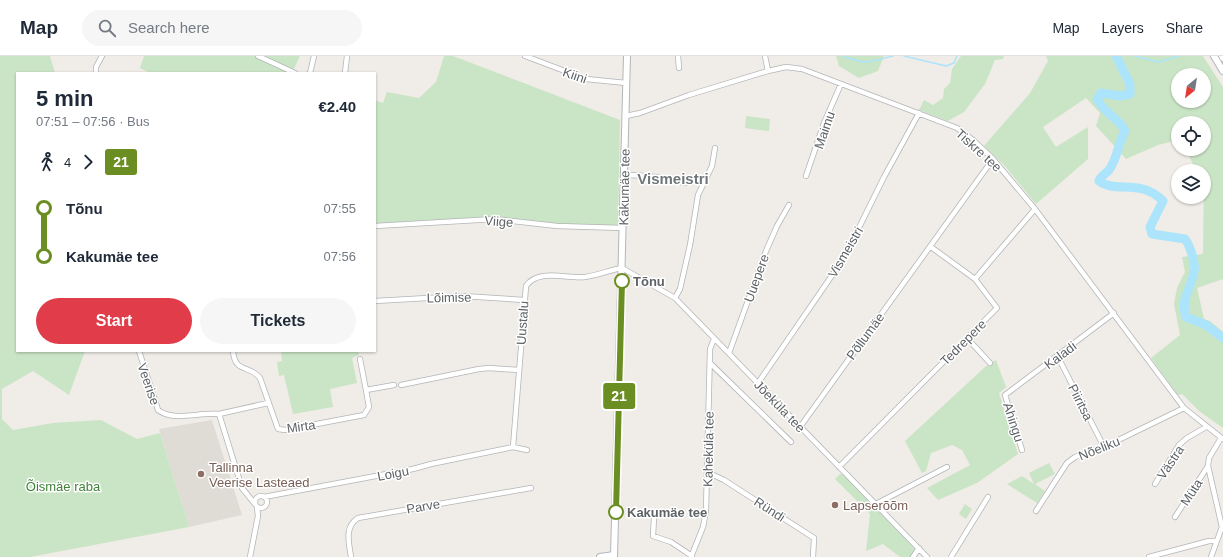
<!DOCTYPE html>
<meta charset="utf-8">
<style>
body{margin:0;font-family:Arial,sans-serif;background:#f6f6f7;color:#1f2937;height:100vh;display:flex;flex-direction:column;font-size:15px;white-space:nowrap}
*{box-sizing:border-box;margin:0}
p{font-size:13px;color:#747a83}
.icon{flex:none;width:22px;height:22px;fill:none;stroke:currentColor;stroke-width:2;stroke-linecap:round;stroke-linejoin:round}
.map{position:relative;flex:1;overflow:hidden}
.details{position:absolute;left:16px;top:16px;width:360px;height:280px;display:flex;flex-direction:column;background:#fff;border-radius:0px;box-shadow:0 1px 3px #0004}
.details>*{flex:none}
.badge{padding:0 8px;border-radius:3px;font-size:14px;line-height:26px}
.needle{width:26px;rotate:210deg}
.fabs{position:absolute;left:1171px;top:12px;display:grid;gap:8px}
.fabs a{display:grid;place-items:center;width:40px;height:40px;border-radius:50%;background:#fff;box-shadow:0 1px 3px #0004;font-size:20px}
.map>.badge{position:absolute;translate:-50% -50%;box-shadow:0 0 0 2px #fff}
.legs{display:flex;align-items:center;gap:6px;height:44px;padding:0 20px;font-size:13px}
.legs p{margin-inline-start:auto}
.head{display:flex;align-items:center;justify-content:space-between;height:68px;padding:0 20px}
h1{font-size:22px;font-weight:700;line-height:30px}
.action{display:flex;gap:8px;margin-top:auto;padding:8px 20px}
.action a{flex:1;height:46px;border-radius:24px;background:#e03c49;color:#fff;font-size:16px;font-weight:700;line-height:46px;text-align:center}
.action a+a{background:#f6f6f7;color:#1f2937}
ul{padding:0 20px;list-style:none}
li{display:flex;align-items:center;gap:14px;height:48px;font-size:15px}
li i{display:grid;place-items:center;width:6px;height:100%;margin:0 5px;background:currentColor}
li i::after{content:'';width:10px;height:10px;margin:-5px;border:3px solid;border-radius:50%;background:#fff}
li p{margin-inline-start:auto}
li:first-child i{background:linear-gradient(#0000 50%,currentColor 0)}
li:last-child i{background:linear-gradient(currentColor 50%,#0000 0)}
header{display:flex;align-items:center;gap:24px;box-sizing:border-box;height:56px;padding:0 20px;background:#fff;border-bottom:1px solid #e0e1e3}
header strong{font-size:19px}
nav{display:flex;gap:22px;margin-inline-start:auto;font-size:14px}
.search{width:280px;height:36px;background:#f6f6f7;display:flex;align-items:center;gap:10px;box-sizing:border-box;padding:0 14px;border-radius:22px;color:#747a83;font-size:15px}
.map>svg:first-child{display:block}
</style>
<header>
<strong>Map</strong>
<div class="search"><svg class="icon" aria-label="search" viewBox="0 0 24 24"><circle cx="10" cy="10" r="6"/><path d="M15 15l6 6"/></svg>Search here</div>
<nav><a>Map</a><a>Layers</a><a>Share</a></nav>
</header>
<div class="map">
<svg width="1223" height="501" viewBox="0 0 1223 501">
<rect width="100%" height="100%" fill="#f0ece7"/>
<path fill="#dfdcd5" d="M 212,364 L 242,459 L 189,471 L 159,373 Z"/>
<path fill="#cae5c5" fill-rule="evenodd" d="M 0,0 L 50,0 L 55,17 L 17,17 L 17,295 L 85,295 L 69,339 L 33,315 L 2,333 L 2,363 L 13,374 L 53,367 L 101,364 L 137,383 L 160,377 L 189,471 L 30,501 L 0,501 Z
M 144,0 L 300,0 L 292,17 L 150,17 L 140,12 Z
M 444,0 L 453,0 L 620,64 L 618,170 L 567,169 L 494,161 L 375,168 L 375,44 L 383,47 L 387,36 L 419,42 L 436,26 Z
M 836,0 L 884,0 L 878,15 L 859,22 L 839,10 Z
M 961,0 L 1004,0 L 1003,3 L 995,4 L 985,28 L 964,56 L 948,65 L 919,54 L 924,44 L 933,49 L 943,42 L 944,33 L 950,27 L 952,13 Z
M 1046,0 L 1203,0 L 1223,31 L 1223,223 L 1197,232 L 1204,263 L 1210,265 L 1223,276 L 1223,372 L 1199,355 L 1182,338 L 1178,339 L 1151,302 L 1180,279 L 1174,248 L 1177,232 L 1185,216 L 1182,201 L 1203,198 L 1204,115 L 1196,115 L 1186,93 L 1204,93 L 1204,67 L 1178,67 L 1178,84 L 1158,89 L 1126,103 L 1096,70 L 1100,57 L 1086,42 L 1043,71 L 1056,91 L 1088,71 L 1088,103 L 1036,148 L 1004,109 L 984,90 L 1030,37 L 1048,5 ZM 1178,19 L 1204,19 L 1204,45 L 1178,45 Z
M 746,60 L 770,63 L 769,75 L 745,72 Z
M 281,295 L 358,295 L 359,299 L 352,302 L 357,327 L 330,333 L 333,351 L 293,358 L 284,319 L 279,320 L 277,306 L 282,305 Z
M 996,304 L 1006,331 L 999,337 L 1018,398 L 977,427 L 938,444 L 927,432 L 970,409 L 962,394 L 952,389 L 931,397 L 926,415 L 922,417 L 905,385 L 985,311 Z
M 1049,407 L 1055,418 L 1035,428 L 1045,435 L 1037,447 L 1007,428 L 1022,420 L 1034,428 L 1029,417 Z
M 840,418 L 843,418 L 915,493 L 912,501 L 900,501 L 883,488 L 866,495 L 870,458 L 835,423 Z
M 965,448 L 972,453 L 966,463 L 959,458 Z"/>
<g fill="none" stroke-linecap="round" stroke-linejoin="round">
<path stroke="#ace4fb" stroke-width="1.5" d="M 844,0 C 867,10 872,5 893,0
M 904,0 L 946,10 L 954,7 L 957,0
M 1135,0 L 1158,6 L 1179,0"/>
<path stroke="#ace4fb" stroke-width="9" d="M 1116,0 L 1130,28 L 1130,38 L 1120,40 L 1101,37 L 1097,43 C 1105,58 1120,63 1125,75 C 1118,87 1117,104 1109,114 C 1106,118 1101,119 1099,125 C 1116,138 1141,122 1163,145 L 1150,171 L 1152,178 L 1185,183 C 1190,190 1196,207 1194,216 C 1191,233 1180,243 1186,261 L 1206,269 L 1223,282"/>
<defs>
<path id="street" d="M 258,0 L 295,17
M 525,0 L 586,23 L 626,27
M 678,0 L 679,12
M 765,0 L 768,15
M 96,17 L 96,11 L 102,0
M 310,17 L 314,0
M 345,17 L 347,0
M 626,60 L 640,57 L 689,39 L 768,15 L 786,11 L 802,13 L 957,72 L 973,84 L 993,103 L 1035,153 L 1184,352 L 1223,383
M 624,119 C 645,119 664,121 685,127
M 806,120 L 824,67 L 841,28
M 375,170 L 495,163 L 557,170 L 623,172
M 931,191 L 975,223
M 675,242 L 680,233 L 690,189 L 698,139 L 712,110 L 715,92
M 375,245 L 463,240 L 524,244
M 967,282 L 990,307
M 139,295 L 158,354 C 174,366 199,356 219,358 L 242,432 L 255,448
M 233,295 C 235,318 249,308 260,322 L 278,373 L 285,374 L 364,359 L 369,351 L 366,334 L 394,329
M 729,297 L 766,195 L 777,170 L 789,149
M 1058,301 L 1104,391
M 360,303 L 366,334
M 710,307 L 791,386
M 758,327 L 844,202 L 884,121 L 919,57
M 401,329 L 479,313 L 489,312 L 519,314
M 219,358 L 268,347
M 800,371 L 993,103
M 513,391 L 526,230 C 538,212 567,223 585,221 C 598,219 610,214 622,212 L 675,242 L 927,501
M 1022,394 L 1005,339 L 1114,257
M 839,411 L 997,252 L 975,223 L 1035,153
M 707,416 L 724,424 L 814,482 L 813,501
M 1155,428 L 1179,389 L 1187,382 L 1206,371
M255 446a6 6 0 1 1 12 0a6 6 0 1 1-12 0Z
M 264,441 L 413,413 L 431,408 L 513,391 L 527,394
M 876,448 L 947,411
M 1036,455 L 1067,407 L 1075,401 L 1104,391 L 1184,352
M 654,461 L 653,480 L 671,486 L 692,500
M 1175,461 L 1208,410
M 250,501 L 258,460 L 257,451
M 351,501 C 349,487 344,471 358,462 L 531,432
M 691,501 L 703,471 L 706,455 L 710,293 L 714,283
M 913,501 L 919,492
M 951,501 L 988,441
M 1149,501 L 1209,485 L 1217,485
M 1211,501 L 1222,471 L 1208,410 L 1209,402 L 1221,382"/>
<path id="secondary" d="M 1214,0 L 1223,15
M 1222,0 L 1223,2
M 600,501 L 614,499
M 614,501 L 627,0"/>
</defs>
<use href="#street" stroke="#b2b5b8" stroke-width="6"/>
<use href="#secondary" stroke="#b3b7ba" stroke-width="8"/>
<use href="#street" stroke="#fff" stroke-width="4.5"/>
<use href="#secondary" stroke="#fff" stroke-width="6"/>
</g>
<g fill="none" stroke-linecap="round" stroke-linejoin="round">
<defs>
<path id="line-1" d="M 616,456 L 622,225"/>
</defs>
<use href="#line-1" stroke="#fff" stroke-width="9"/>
<use href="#line-1" stroke="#6b8e23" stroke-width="6"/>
</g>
<g fill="#fff" stroke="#6b8e23" stroke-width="2">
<circle cx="622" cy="225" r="7"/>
<circle cx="616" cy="456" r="7"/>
</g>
<g fill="#8d6e63" stroke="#fff" stroke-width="1.5">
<circle cx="201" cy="418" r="4"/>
<circle cx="835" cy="449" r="4"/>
</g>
<g text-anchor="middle" stroke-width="3" stroke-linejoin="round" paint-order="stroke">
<g font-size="13" fill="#5e6366" stroke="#fff">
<text transform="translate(575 19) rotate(19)" y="5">Kiini</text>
<text transform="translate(824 74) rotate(-71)" y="5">Maimu</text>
<text transform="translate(979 94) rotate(42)" y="5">Tiskre tee</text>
<text transform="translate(624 131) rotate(-89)" y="5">Kakumäe tee</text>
<text transform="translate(499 165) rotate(4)" y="5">Viige</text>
<text transform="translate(845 196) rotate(-60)" y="5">Vismeistri</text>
<text transform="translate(756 222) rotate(-70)" y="5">Uuepere</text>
<text transform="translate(449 241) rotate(-1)" y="5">Lõimise</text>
<text transform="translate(522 267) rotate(-86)" y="5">Uustalu</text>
<text transform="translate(865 280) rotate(-54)" y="5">Põllumäe</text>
<text transform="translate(963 286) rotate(-45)" y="5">Tedrepere</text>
<text transform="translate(1060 299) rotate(-37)" y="5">Kaladi</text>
<text transform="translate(149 328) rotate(71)" y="5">Veerise</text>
<text transform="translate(1081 346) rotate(63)" y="5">Piiritsa</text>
<text transform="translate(780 350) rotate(46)" y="5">Jõeküla tee</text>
<text transform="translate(1014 366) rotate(72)" y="5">Ahingu</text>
<text transform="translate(301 370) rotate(-8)" y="5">Mirta</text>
<text transform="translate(1099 392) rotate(-22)" y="5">Nõeliku</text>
<text transform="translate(708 393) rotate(-89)" y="5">Kaheküla tee</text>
<text transform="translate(1170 406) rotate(-56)" y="5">Västra</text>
<text transform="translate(393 417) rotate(-11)" y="5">Loigu</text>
<text transform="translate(1191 436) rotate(-57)" y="5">Müta</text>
<text transform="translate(423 450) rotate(-10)" y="5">Parve</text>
<text transform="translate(770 453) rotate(33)" y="5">Ründi</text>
</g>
<g font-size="13" font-weight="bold" fill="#5e6366" stroke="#fff" text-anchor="start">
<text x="633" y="230">Tõnu</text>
<text x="627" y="461">Kakumäe tee</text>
</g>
<g font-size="13" fill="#785e54" stroke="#fff" text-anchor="start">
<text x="209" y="416">Tallinna<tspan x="209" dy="15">Veerise Lasteaed</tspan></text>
<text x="843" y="454">Lapserõõm</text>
</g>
<g font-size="13" fill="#41823a" stroke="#fff">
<text x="63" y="435">Õismäe raba</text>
</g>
<g font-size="15" font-weight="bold" fill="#6f7578" stroke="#fff">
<text x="673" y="128">Vismeistri</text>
</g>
</g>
</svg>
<div class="fabs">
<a><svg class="needle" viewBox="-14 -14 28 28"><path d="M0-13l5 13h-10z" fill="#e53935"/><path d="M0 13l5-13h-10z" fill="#747a83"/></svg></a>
<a><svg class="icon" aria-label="locate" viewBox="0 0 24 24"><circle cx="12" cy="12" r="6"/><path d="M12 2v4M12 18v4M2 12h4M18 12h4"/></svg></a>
<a><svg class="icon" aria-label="layers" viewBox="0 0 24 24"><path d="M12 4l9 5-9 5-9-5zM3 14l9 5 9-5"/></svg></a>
</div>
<b class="badge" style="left:619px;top:340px;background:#6b8e23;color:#fff">21</b>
<section class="details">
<div class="head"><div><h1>5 min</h1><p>07:51 – 07:56 · Bus</p></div><b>€2.40</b></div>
<div class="legs"><svg class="icon" aria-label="walk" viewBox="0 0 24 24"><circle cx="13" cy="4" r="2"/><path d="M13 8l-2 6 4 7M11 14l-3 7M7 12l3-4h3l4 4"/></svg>4<svg class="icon" aria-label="forward" viewBox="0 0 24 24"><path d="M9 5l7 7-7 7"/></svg><b class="badge" style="background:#6b8e23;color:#fff">21</b></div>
<ul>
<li><i style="color:#6b8e23"></i><b>Tõnu</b><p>07:55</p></li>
<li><i style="color:#6b8e23"></i><b>Kakumäe tee</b><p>07:56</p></li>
</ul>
<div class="action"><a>Start</a><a>Tickets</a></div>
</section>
</div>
